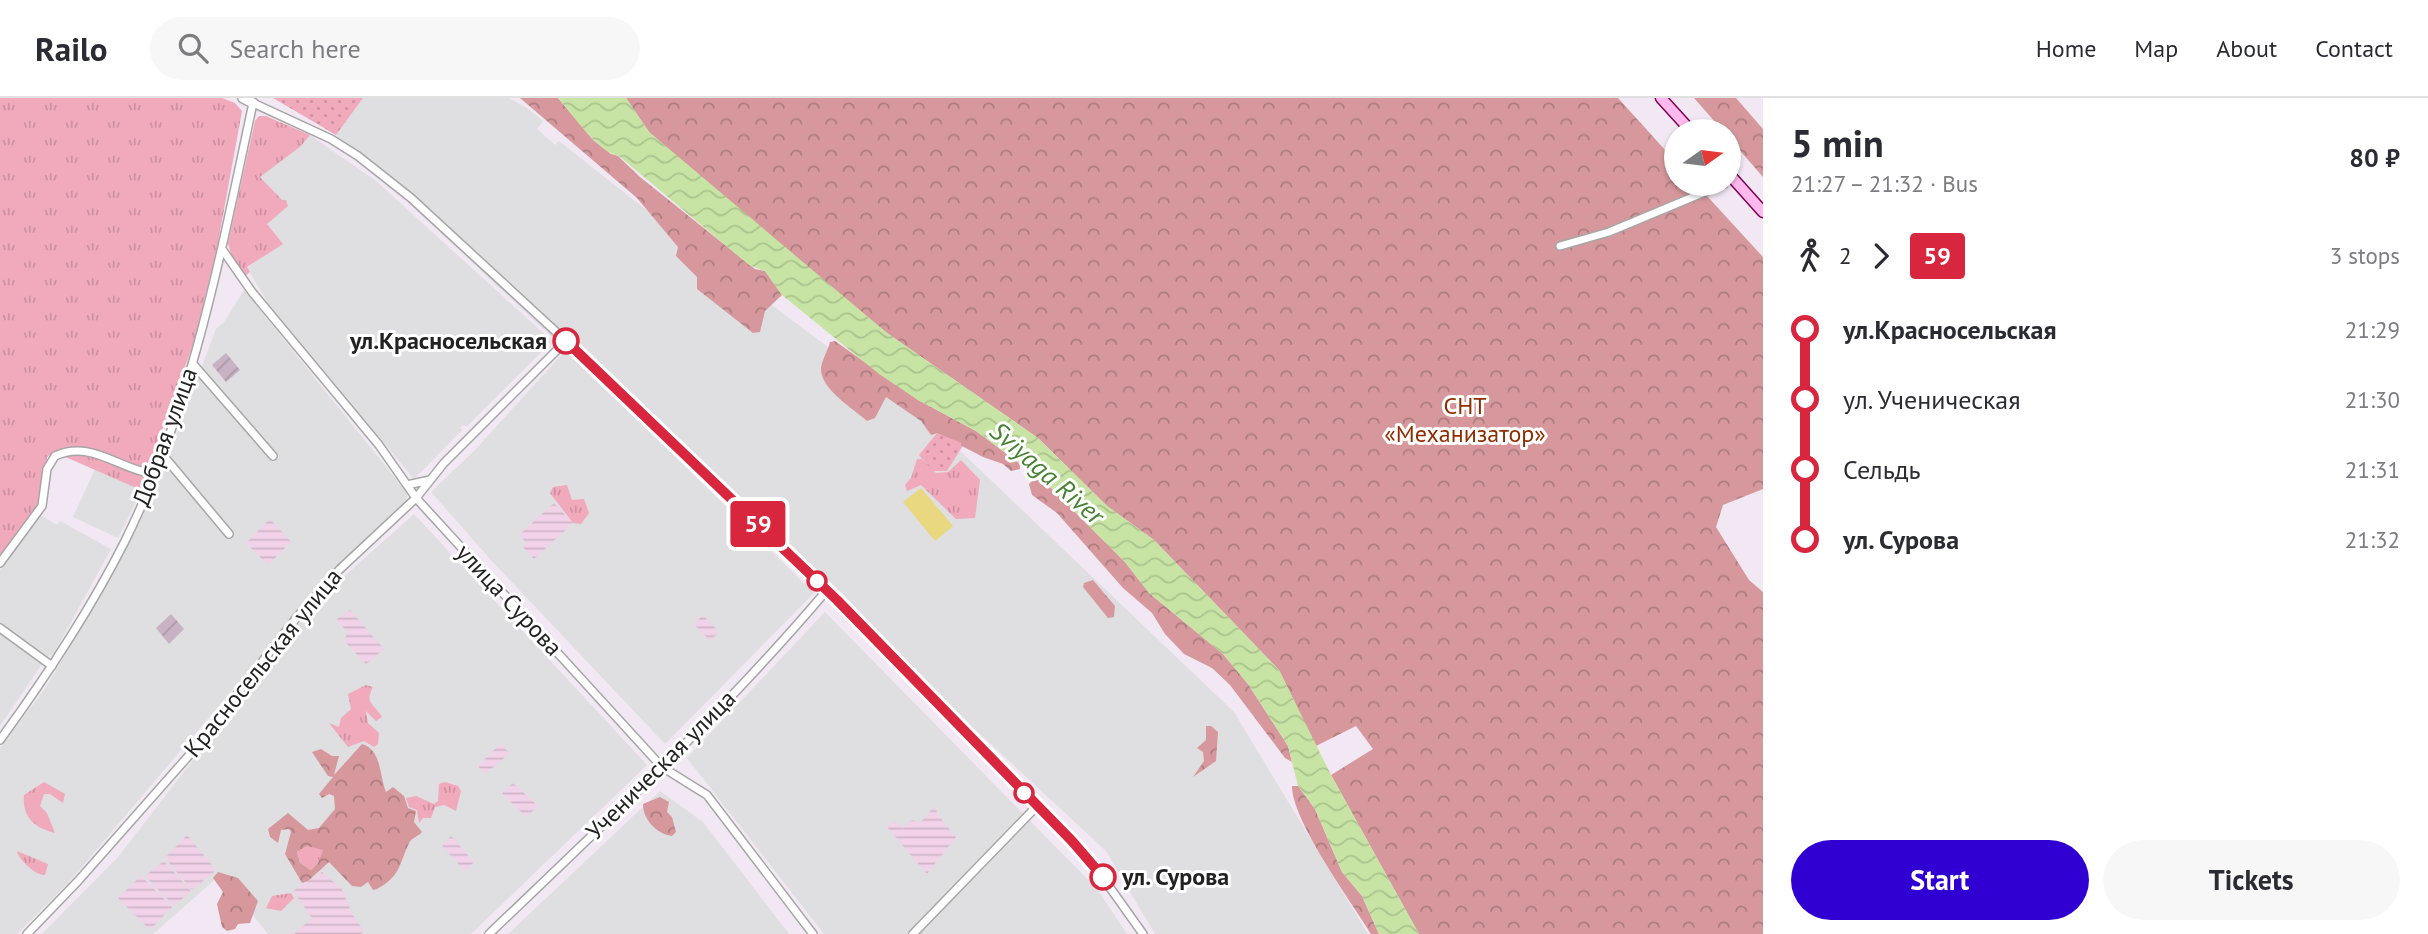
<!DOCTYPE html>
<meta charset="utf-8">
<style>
body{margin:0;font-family:"PT Sans",sans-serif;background:#f7f7f7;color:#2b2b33;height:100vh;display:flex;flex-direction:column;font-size:26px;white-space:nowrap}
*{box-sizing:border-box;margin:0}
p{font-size:23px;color:#7c7c81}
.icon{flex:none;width:38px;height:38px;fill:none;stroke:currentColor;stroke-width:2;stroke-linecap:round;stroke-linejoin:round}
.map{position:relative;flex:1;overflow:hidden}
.panel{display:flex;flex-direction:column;background:#fff;width:665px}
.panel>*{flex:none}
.badge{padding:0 14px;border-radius:5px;font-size:24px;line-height:46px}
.needle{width:46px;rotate:76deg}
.fabs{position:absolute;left:1664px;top:21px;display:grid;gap:14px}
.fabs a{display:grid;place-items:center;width:77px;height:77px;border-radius:50%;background:#fff;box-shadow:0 2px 5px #0004;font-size:35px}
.map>.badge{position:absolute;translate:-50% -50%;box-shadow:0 0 0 4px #fff}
.legs{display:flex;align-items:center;gap:10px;height:77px;padding:0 28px;font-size:23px}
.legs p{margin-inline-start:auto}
.summary{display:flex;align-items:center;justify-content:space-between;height:119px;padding:0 28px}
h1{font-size:38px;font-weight:600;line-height:52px}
.cta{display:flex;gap:14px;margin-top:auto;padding:14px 28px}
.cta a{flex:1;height:80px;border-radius:42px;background:#3000d3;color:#fff;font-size:28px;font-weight:600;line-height:80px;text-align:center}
.cta a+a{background:#f7f7f7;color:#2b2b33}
ul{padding:0 28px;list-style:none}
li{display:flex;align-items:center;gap:24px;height:70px;font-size:26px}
li i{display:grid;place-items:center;width:10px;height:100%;margin:0 9px;background:currentColor}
li i::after{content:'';width:18px;height:18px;margin:-9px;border:5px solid;border-radius:50%;background:#fff}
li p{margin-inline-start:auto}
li:first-child i{background:linear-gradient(#0000 50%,currentColor 0)}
li:last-child i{background:linear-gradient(currentColor 50%,#0000 0)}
header{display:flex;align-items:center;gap:42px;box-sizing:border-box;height:98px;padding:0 35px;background:#fff;border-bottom:2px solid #e1e1e2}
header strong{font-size:33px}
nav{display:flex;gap:38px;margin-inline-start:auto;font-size:24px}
.search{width:490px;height:63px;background:#f7f7f7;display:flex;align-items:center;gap:18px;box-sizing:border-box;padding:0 24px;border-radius:38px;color:#7c7c81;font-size:26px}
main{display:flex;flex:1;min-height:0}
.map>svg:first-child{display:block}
</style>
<header>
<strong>Railo</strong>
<div class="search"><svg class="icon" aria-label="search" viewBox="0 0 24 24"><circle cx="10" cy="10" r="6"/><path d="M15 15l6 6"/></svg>Search here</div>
<nav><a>Home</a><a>Map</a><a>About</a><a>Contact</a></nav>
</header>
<main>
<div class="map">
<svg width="1763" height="836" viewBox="0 0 1763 836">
<defs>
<pattern id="construction-furrows" width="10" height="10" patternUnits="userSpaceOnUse" patternTransform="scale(1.75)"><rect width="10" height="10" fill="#c9b2c3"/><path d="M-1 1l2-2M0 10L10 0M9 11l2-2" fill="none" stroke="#ac99a7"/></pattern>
<pattern id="farmland-rules" width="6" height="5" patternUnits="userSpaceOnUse" patternTransform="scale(1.75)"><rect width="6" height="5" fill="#f2d2e9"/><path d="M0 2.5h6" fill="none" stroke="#cfb4c8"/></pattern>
<pattern id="grass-tufts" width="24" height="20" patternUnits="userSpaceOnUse" patternTransform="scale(1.75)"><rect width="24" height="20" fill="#f1a9bc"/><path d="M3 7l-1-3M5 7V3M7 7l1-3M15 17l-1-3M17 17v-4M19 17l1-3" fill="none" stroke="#ce91a1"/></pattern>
<pattern id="forest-crowns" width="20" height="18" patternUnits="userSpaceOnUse" patternTransform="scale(1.75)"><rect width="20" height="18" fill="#d6989c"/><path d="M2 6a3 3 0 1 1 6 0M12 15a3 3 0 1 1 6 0" fill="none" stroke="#ad7c7f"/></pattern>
<pattern id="garden-dots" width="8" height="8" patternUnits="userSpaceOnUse" patternTransform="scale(1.75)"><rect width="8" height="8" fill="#f1a9bc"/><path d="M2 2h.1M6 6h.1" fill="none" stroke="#ce91a1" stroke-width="1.8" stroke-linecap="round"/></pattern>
<pattern id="water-waves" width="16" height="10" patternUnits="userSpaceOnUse" patternTransform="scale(1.75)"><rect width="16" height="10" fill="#c7e4a4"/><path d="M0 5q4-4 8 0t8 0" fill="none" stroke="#abc38d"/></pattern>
</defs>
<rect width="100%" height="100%" fill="#f1e8f3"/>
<path fill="#dfdee0" d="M 363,0 L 509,0 L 527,10 L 543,23 L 537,31 L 555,47 L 559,43 L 678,137 L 935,329 L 1234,614 L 1368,836 L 1155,836 L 1106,753 L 577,262 L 814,495 L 665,646 L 490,461 L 431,394 L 475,352 L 566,252 L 336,37 Z
M 310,37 L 376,83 L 552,243 L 467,328 L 463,327 L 460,330 L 462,332 L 414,381 L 268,205 L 247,170 L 277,148 L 267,126 L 285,106 L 260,79 Z
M 244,192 L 408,396 L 405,406 L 340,465 L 69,784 L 17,836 L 0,836 L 0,650 L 47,588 L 123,456 L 154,396 L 216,231 L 224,224 Z
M 96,369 L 143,390 L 118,440 L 73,419 Z
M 37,415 L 57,427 L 60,423 L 111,451 L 54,555 L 47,560 L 0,527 L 0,472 Z
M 414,416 L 647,667 L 471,836 L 268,836 L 220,777 L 153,836 L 42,836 L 118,759 L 300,524 L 330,491 Z
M 825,514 L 1097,791 L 1127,836 L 824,836 L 687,660 Z
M 0,535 L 42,566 L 0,628 Z
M 660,693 L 703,724 L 789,836 L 508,836 Z"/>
<path fill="url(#construction-furrows)" d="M 226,255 L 240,272 L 226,284 L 212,267 Z
M 171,516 L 184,531 L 169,546 L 156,530 Z"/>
<path fill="url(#farmland-rules)" d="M 554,405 L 573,425 L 534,461 L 523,449 L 526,445 L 519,437 Z
M 270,421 L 291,444 L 268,467 L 246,445 Z
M 350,512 L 384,551 L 366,566 L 345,544 L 347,533 L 336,522 Z
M 703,517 L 719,534 L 710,543 L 694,526 Z
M 500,646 L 510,655 L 485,676 L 478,668 Z
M 513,685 L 538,708 L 526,719 L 502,695 Z
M 935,708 L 938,717 L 956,739 L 927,776 L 887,729 L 895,723 L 903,730 L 912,722 L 920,725 Z
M 187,737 L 216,772 L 192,792 L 165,760 Z
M 451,738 L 474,764 L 465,773 L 442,748 Z
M 164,763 L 191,793 L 174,808 L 145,778 Z
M 322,774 L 342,791 L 352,816 L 364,833 L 361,836 L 294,836 L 312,820 L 293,793 Z
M 141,778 L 172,809 L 150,832 L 118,800 Z"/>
<path fill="url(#grass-tufts)" d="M 0,0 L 222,0 L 235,5 L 242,13 L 217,150 L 196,238 L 141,392 L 54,354 L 47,359 L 43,400 L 0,458 Z
M 259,18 L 266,18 L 310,37 L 301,48 L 260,79 L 282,102 L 286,102 L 288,108 L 267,126 L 283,146 L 247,169 L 250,174 L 245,178 L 231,156 L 228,145 L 255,23 Z
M 917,361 L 922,361 L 936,375 L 948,374 L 961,362 L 980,382 L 975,420 L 956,421 L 921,387 L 907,393 L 905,387 L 911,380 Z
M 567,387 L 572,402 L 584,401 L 589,415 L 581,426 L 573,425 L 550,395 L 553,389 Z
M 366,587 L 373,589 C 364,606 374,605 382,619 L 376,623 L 366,613 L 368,625 L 379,635 L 378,646 L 374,649 L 364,643 L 348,649 L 329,625 L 339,629 L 341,620 L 351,611 L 348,596 Z
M 44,684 L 65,696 L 63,705 L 50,696 L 44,696 L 40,708 L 47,715 L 55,735 C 35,730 22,720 24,697 Z
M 445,684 L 458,688 L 461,693 L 456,713 L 444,707 L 435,709 L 431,720 L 423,720 L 419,725 L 417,712 L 409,709 L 406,700 L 416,698 L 434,706 L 438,703 L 439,686 Z
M 307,748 L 320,749 L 323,752 L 318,765 L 311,772 L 300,765 L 297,754 Z
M 17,753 L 48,766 L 45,777 C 36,778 18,761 17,753 Z
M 291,795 L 294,800 L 281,813 L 266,810 L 272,798 Z"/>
<path fill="url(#forest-crowns)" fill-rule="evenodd" d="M 520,0 L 558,0 L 593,42 L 611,56 L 618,58 L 640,79 L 755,171 L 765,173 L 782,197 L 765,213 L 760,234 L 753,235 L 697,191 L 697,179 L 676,158 L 678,149 L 637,100 Z
M 626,0 L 1618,0 L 1676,64 L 1676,86 L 1696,86 L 1763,159 L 1763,391 L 1723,407 L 1716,429 L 1749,482 L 1763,494 L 1763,836 L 1419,836 L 1331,677 L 1373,651 L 1356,628 L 1316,648 L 1279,572 L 1154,442 L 1107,408 L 1038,340 L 887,235 L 725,101 L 649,34 Z
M 1694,0 L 1736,0 L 1763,31 L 1763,79 L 1729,40 L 1729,33 L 1723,33 Z
M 835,243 L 918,302 L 976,333 L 1020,366 L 1020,371 L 1011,373 L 1003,366 L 983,359 L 937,335 L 931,337 L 921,323 L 886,299 L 875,320 L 867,323 C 854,311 820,291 821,270 C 822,262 828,252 830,244 Z
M 1034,381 L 1045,384 L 1125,464 L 1149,495 L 1223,556 L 1248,586 L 1288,648 L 1292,664 L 1285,660 L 1230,587 L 1212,570 L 1184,556 L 1165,536 L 1152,515 L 1123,490 L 1057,415 L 1032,397 L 1029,386 Z
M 1093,482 L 1115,508 L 1114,519 L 1108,520 L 1083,489 L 1084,485 Z
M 1206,628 L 1211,628 L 1218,634 L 1216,663 L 1193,679 L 1204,663 L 1203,654 L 1197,650 L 1206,642 Z
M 362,646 C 382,652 379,677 386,694 L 393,689 L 404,698 L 408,710 L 416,713 L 414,724 L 422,734 C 418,739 412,739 409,745 C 399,766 401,778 377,791 L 373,792 L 368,784 L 361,789 L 352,788 L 329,764 L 308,783 L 302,785 L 285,756 L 291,734 L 289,731 L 281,732 L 278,745 L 270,739 L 268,731 L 288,715 L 308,732 L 319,730 L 335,711 L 334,698 L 329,696 L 322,700 L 319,696 L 333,679 L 328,678 L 312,654 L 321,651 L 332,658 L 339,658 L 334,677 ZM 307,748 L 323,752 L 318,765 L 311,772 L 300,765 L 297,754 Z
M 1292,688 L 1298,688 L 1315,711 L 1342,774 L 1362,798 L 1379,836 L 1371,836 C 1351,803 1292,723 1292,688 Z
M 660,699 L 669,704 L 667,714 L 672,719 L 676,734 L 672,738 C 657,736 643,722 643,706 Z
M 218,774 L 238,780 L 258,803 L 250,825 L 238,826 L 235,831 L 227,833 L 222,829 L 217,806 L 223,794 L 213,780 Z"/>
<path fill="url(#garden-dots)" d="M 273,0 L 363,0 L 336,37 Z
M 937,335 L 964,346 L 947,373 L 933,373 L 919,357 Z"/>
<path fill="#e9d87f" d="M 921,390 L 953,428 L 935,443 L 903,404 Z"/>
<path fill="url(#water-waves)" d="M 558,0 L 626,0 L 649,34 L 887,235 L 1038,340 L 1107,408 L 1154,442 L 1279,572 L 1331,677 L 1419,836 L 1379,836 L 1362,798 L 1342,774 L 1315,711 L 1298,688 L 1288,648 L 1248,586 L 1223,556 L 1149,495 L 1125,464 L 1045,384 L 976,333 L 918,302 L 879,276 L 782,197 L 765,173 L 749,167 L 619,58 C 596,53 574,17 558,0 Z"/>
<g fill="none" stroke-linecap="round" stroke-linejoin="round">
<defs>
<path id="minor" d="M 1560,148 L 1609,134 L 1724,86
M 222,151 L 252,194 L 379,347 L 416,400 L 662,669 L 707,697 L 813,836
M 193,266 L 273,358
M 162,356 L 229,436
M 407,387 L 430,382
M 0,465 L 42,408 L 47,371 L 55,358 C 91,341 120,372 154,376
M 0,530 L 52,568
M 0,642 C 46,579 89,514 124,445 C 193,307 221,154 253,5 L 331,41 L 358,58 L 411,100 L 566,243 L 823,488 L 908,574 L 1096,770 L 1143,836
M 27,836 L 78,783 L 192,654 L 297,519 L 339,472 L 416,400 L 444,365 L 566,243
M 489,836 C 605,725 723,615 827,492
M 913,836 L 1037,708"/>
<path id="tertiary" d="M 243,0 L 253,5"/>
<path id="secondary" d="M 1661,0 L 1691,33
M 1729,76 L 1763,114"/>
</defs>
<use href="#minor" stroke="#a6a6a6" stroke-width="10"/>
<use href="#tertiary" stroke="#a6a6a6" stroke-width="12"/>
<use href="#secondary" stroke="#810056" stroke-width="13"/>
<use href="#minor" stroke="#fff" stroke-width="7"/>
<use href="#tertiary" stroke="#fff" stroke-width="9"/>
<use href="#secondary" stroke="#ffb9ec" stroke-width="10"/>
</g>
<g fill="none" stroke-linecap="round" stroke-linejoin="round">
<defs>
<path id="line-1" d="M 566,243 L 837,502 L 1072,743 L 1103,779"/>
</defs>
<use href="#line-1" stroke="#fff" stroke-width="16"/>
<use href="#line-1" stroke="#d7263d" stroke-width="10"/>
</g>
<g fill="#fff" stroke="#d7263d" stroke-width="3.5">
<circle cx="566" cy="243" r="12"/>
<circle cx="817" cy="483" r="9"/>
<circle cx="1024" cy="695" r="9"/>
<circle cx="1103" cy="779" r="12"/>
</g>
<g text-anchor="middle" stroke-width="6" stroke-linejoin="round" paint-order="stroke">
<g font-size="24" font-weight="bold" fill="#222" stroke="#fff" text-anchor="end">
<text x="547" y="251">ул.Красносельская</text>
<text x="1122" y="787" text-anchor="start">ул. Сурова</text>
</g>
<g font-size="24" fill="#8f2d00" stroke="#fff">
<text x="1465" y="316">СНТ<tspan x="1465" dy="28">«Механизатор»</tspan></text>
</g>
<g font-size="24" fill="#222" stroke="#fff">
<text transform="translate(165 339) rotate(-70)" y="8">Добрая улица</text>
<text transform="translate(509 502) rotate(47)" y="8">улица Сурова</text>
<text transform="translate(263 565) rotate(-51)" y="8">Красносельская улица</text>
<text transform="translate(661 667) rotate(-45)" y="8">Ученическая улица</text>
</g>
<g font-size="26" font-style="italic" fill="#478131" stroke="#fff">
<text transform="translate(1047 375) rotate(41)" y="9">Sviyaga River</text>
</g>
</g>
</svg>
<div class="fabs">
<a><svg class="needle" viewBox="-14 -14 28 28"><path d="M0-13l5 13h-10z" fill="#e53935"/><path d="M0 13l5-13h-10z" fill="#7c7c81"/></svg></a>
</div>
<b class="badge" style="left:758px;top:426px;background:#d7263d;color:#fff">59</b>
</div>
<section class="panel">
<div class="summary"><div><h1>5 min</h1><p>21:27 – 21:32 · Bus</p></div><b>80 ₽</b></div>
<div class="legs"><svg class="icon" aria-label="walk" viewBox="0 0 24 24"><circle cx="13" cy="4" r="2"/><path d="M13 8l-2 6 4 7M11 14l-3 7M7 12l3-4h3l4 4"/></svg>2<svg class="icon" aria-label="forward" viewBox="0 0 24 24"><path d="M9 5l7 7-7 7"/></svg><b class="badge" style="background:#d7263d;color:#fff">59</b><p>3 stops</p></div>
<ul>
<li><i style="color:#d7263d"></i><b>ул.Красносельская</b><p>21:29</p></li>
<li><i style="color:#d7263d"></i><span>ул. Ученическая</span><p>21:30</p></li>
<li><i style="color:#d7263d"></i><span>Сельдь</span><p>21:31</p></li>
<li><i style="color:#d7263d"></i><b>ул. Сурова</b><p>21:32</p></li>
</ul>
<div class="cta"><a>Start</a><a>Tickets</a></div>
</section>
</main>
